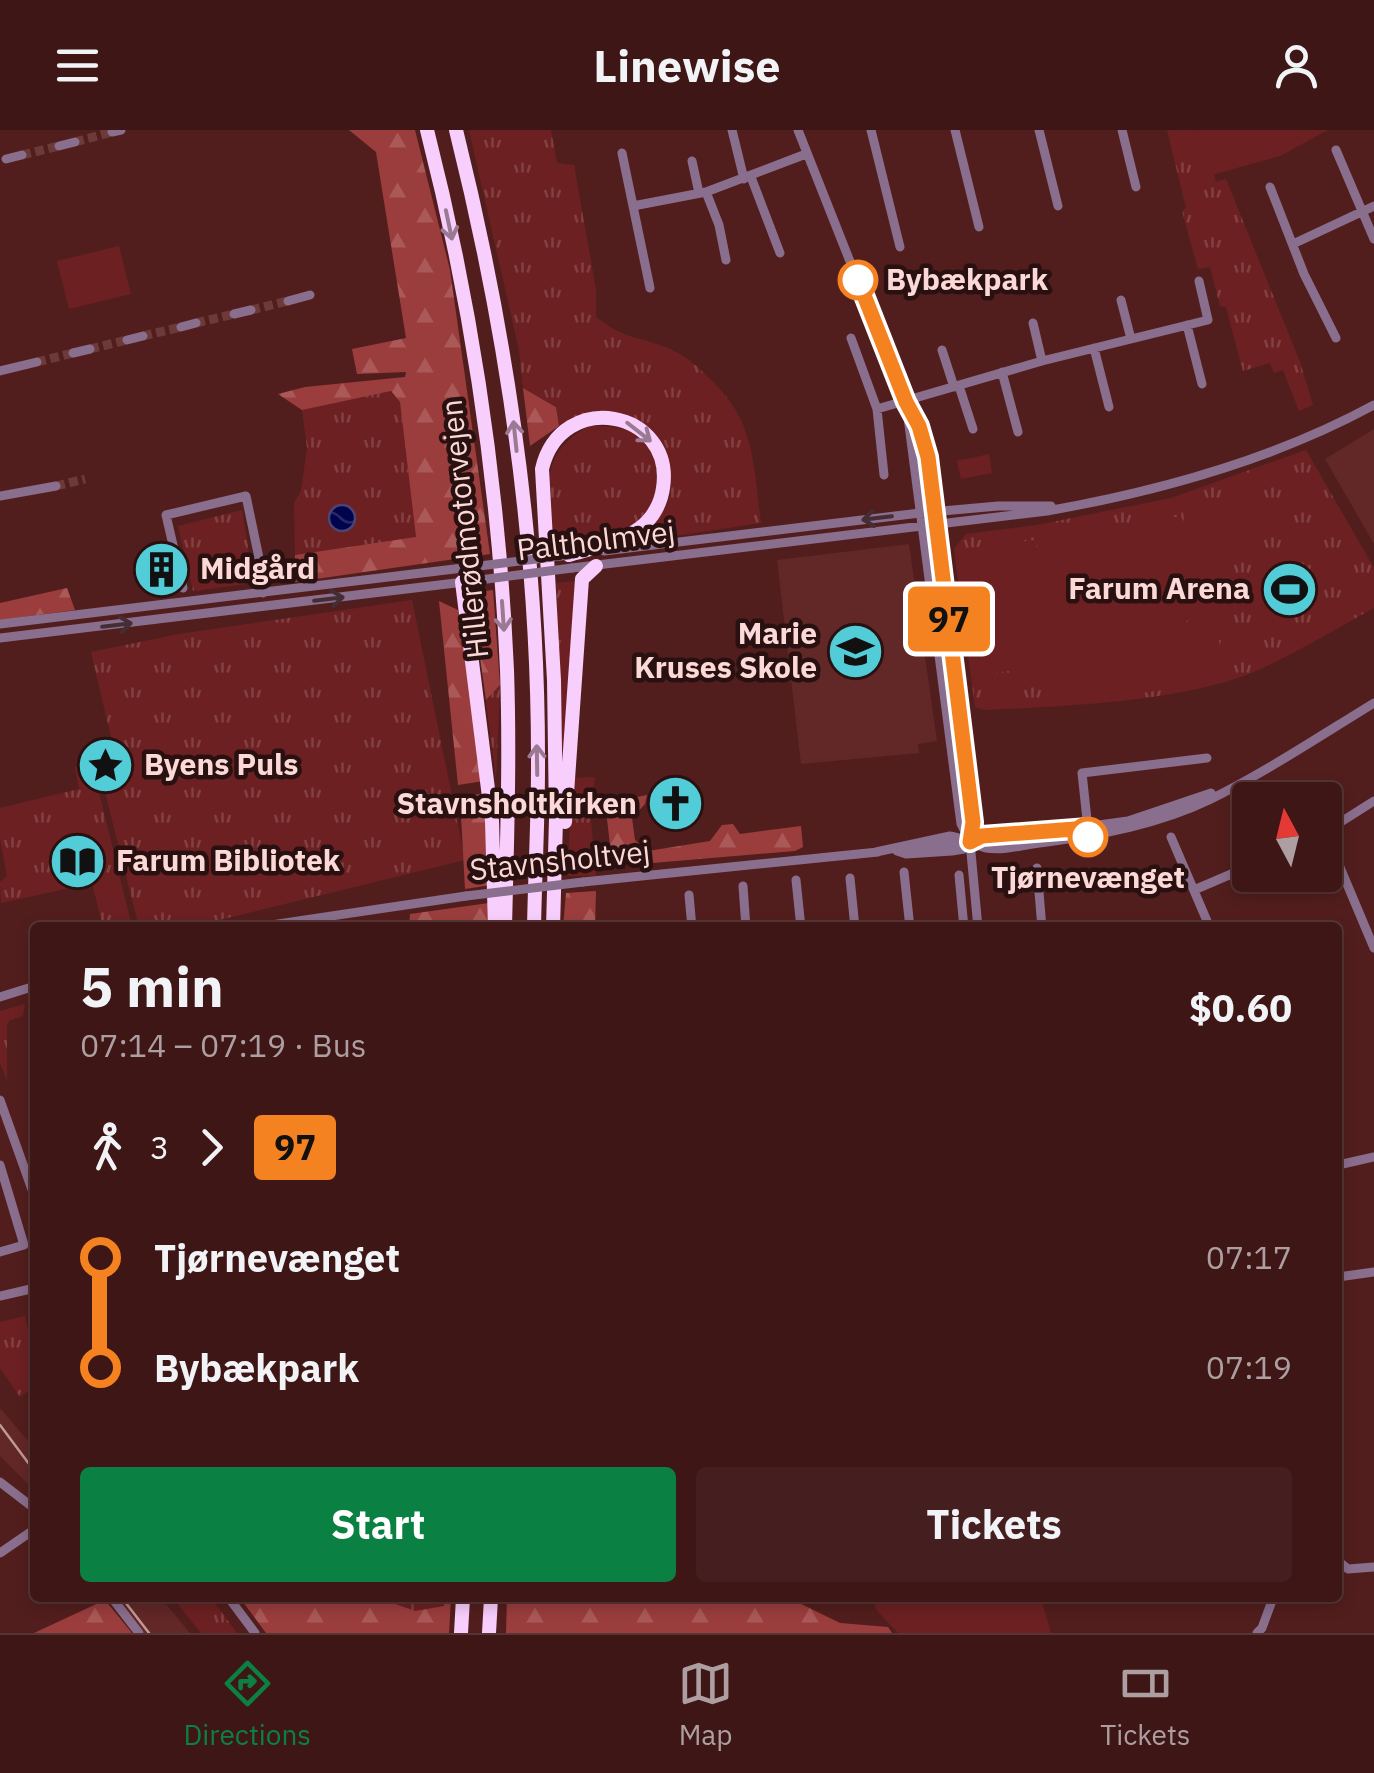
<!DOCTYPE html>
<meta charset="utf-8">
<style>
body{margin:0;font-family:"IBM Plex Sans",sans-serif;background:#451f1f;color:#f1f3f6;height:100vh;display:flex;flex-direction:column;font-size:38px;white-space:nowrap}
*{box-sizing:border-box;margin:0}
p{font-size:32px;color:#ad9fa1}
.icon{flex:none;width:55px;height:55px;fill:none;stroke:currentColor;stroke-width:2;stroke-linecap:round;stroke-linejoin:round}
.map{position:relative;flex:1;overflow:hidden}
.sheet{position:absolute;left:30px;top:792px;width:1312px;height:680px;display:flex;flex-direction:column;background:#3e1616;border-radius:10px;box-shadow:0 5px 15px #0003,0 0 0 2px #573535}
.sheet>*{flex:none}
.badge{padding:0 20px;border-radius:8px;font-size:35px;line-height:65px}
.needle{width:65px;rotate:353deg}
.tools{position:absolute;left:1232px;top:652px;display:grid;gap:20px}
.tools a{display:grid;place-items:center;width:110px;height:110px;border-radius:10px;background:#3e1616;box-shadow:0 5px 15px #0003,0 0 0 2px #573535;font-size:50px}
.map>.badge{position:absolute;translate:-50% -50%;box-shadow:0 0 0 5px #fff}
.legs{display:flex;align-items:center;gap:15px;height:110px;padding:0 50px;font-size:32px}
.legs p{margin-inline-start:auto}
.headline{display:flex;align-items:center;justify-content:space-between;height:170px;padding:0 50px}
h1{font-size:55px;font-weight:700;line-height:75px}
.button{display:flex;gap:20px;margin-top:auto;padding:20px 50px}
.button a{flex:1;height:115px;border-radius:10px;background:#0b8043;color:#fff;font-size:40px;font-weight:700;line-height:115px;text-align:center}
.button a+a{background:#451f1f;color:#f1f3f6}
ul{padding:0 50px;list-style:none}
li{display:flex;align-items:center;gap:35px;height:110px;font-size:38px}
li i{display:grid;place-items:center;width:15px;height:100%;margin:0 12px;background:currentColor}
li i::after{content:'';width:25px;height:25px;margin:-12px;border:8px solid;border-radius:50%;background:#3e1616}
li p{margin-inline-start:auto}
li:first-child i{background:linear-gradient(#0000 50%,currentColor 0)}
li:last-child i{background:linear-gradient(currentColor 50%,#0000 0)}
header{display:flex;justify-content:space-between;align-items:center;height:130px;padding:0 50px;background:#3e1616;font-size:45px;font-weight:700}
.tab-bar{display:flex;justify-content:space-around;align-items:center;height:140px;border-top:2px solid #573535;background:#3e1616;font-size:28px;color:#ad9fa1}
.tab-bar a{display:grid;justify-items:center;gap:5px}
.tab-bar .current{color:#0b8043}
.map>svg:first-child{display:block}
</style>
<header><svg class="icon" aria-label="menu" viewBox="0 0 24 24"><path d="M4 6h16M4 12h16M4 18h16"/></svg>Linewise<svg class="icon" aria-label="person" viewBox="0 0 24 24"><circle cx="12" cy="8" r="4"/><path d="M4 21q1-7 8-7t8 7"/></svg></header>
<div class="map">
<svg width="1374" height="1503" viewBox="0 0 1374 1503">
<defs>
<pattern id="grass-tufts" width="24" height="20" patternUnits="userSpaceOnUse" patternTransform="scale(2.5)"><rect width="24" height="20" fill="#6c2022"/><path d="M3 7l-1-3M5 7V3M7 7l1-3M15 17l-1-3M17 17v-4M19 17l1-3" fill="none" stroke="#824041"/></pattern>
<pattern id="forest-firs" width="22" height="20" patternUnits="userSpaceOnUse" patternTransform="scale(2.5)"><rect width="22" height="20" fill="#9b3d3d"/><path d="M5 1l3.5 6h-7zM16 11l3.5 6h-7z" fill="#aa5858"/></pattern>
<pattern id="wetland-marsh" width="20" height="14" patternUnits="userSpaceOnUse" patternTransform="scale(2.5)"><rect width="20" height="14" fill="#6c2022"/><path d="M1 5h8M5 5V1M11 12h8M15 12V8" fill="none" stroke="#824041"/></pattern>
<pattern id="water-waves" width="16" height="10" patternUnits="userSpaceOnUse" patternTransform="scale(2.5)"><rect width="16" height="10" fill="#00044d"/><path d="M0 5q4-4 8 0t8 0" fill="none" stroke="#262866"/></pattern>
</defs>
<rect width="100%" height="100%" fill="#521e1d"/>
<path fill="#622727" d="M 1374,299 L 1374,414 L 1325,329 Z
M 909,414 L 937,611 L 918,614 L 919,623 L 801,634 L 777,430 Z
M 0,1278 L 35,1319 L 35,1361 L 0,1326 Z
M 117,1468 L 161,1468 L 190,1503 L 144,1503 Z"/>
<path fill="url(#grass-tufts)" d="M 469,0 L 551,0 L 557,33 L 574,35 L 596,160 L 596,187 C 627,212 644,206 674,221 C 689,228 700,239 711,250 C 756,292 753,336 761,393 L 621,414 C 638,402 666,388 670,365 C 676,334 643,287 611,282 C 593,279 574,289 559,296 L 556,276 L 523,258 L 519,220 Z
M 1167,0 L 1203,0 L 1216,52 L 1226,49 L 1300,232 L 1313,275 L 1299,281 L 1283,240 L 1274,243 L 1270,233 L 1243,241 L 1226,177 L 1220,176 L 1210,137 L 1198,139 L 1182,81 L 1186,78 Z
M 390,261 L 400,272 L 416,408 L 295,425 L 294,373 L 301,361 L 307,318 L 302,280 Z
M 590,296 C 605,296 622,296 636,305 C 670,328 662,377 629,398 C 608,411 577,413 553,414 C 549,363 536,323 590,296 Z
M 1306,320 L 1374,438 L 1374,478 C 1334,500 1293,525 1251,543 C 1179,572 1064,576 985,580 L 975,577 L 954,419 L 966,404 L 1037,395 L 1171,368 Z
M 242,380 L 254,453 L 193,461 L 178,396 Z
M 575,451 L 563,638 L 556,453 Z
M 412,470 L 465,730 L 191,797 L 139,797 L 98,634 L 114,620 L 91,522 L 179,504 Z
M 500,555 L 496,648 L 486,570 Z
M 92,634 L 132,797 L 103,797 L 92,753 L 1,773 L 0,752 L 7,746 L 0,709 L 0,678 L 79,659 L 75,637 Z
M 595,647 L 590,681 L 596,746 L 567,746 L 573,648 Z
M 25,874 L 23,886 L 10,890 L 7,894 L 7,950 L 0,933 L 0,881 Z
M 25,1186 L 32,1221 L 35,1256 L 20,1267 L 0,1238 L 0,1192 Z
M 173,1468 L 211,1468 L 237,1503 L 201,1503 Z"/>
<path fill="url(#forest-firs)" d="M 349,0 L 415,0 L 450,140 L 490,424 L 295,452 L 295,425 L 416,407 L 400,272 L 391,261 L 302,280 L 278,264 L 305,257 L 405,247 L 406,242 L 357,244 L 352,219 L 406,208 L 376,22 Z
M 523,258 L 556,277 L 559,296 L 530,316 Z
M 67,458 L 75,480 L 0,490 L 0,473 Z
M 493,460 L 500,555 L 486,570 L 471,463 Z
M 439,471 L 458,480 L 484,651 L 458,655 Z
M 486,663 L 491,755 L 465,759 L 460,667 Z
M 647,665 L 645,674 L 632,688 L 635,710 L 648,721 L 710,711 L 722,695 L 733,694 L 740,704 L 801,696 L 803,717 L 795,721 L 629,735 L 610,715 L 607,689 L 612,678 L 622,670 Z
M 596,761 L 595,797 L 563,797 L 566,763 Z
M 489,773 L 488,797 L 409,798 L 410,784 Z
M 240,1468 L 451,1468 L 449,1503 L 266,1503 Z
M 507,1468 L 789,1468 L 840,1493 L 888,1497 L 892,1503 L 506,1503 Z
M 105,1470 L 132,1503 L 34,1503 Z"/>
<path fill="url(#wetland-marsh)" d="M 378,1468 L 445,1468 L 444,1476 L 415,1481 Z"/>
<path fill="#6c2022" d="M 1196,0 L 1328,0 L 1280,26 L 1208,46 Z
M 119,116 L 131,164 L 69,179 L 57,131 Z
M 989,324 L 992,343 L 961,349 L 957,331 Z
M 1249,360 L 1266,389 L 1260,412 L 1196,440 L 1188,409 C 1189,419 1189,431 1193,441 C 1206,474 1233,512 1212,548 L 1196,558 L 1174,387 L 1181,387 L 1185,393 L 1183,382 Z
M 1172,389 L 1194,556 L 1057,574 L 1036,406 Z
M 1035,410 L 1050,536 L 976,545 L 961,419 Z
M 871,1468 L 1041,1468 L 1051,1503 L 898,1503 L 878,1482 Z"/>
<path fill="url(#water-waves)" stroke="#4c4476" stroke-width="2.5" d="M329 388a13 13 0 1 1 26 0a13 13 0 1 1-26 0Z"/>
<g fill="none" stroke-linecap="round" stroke-linejoin="round">
<path stroke="#6c3a39" stroke-width="9" stroke-dasharray="9 4.5" stroke-linecap="butt" d="M 75,12 L 112,2
M 22,25 L 59,16
M 251,180 L 288,171
M 196,193 L 234,184
M 143,206 L 181,197
M 90,219 L 127,210
M 37,232 L 73,223
M 56,356 L 85,349"/>
<path stroke="#8a6e8d" stroke-width="9" d="M 732,0 L 744,49
M 798,0 L 906,273 L 919,296 L 928,327 L 973,692 L 970,712 L 978,798
M 871,0 L 900,117
M 955,0 L 979,97
M 1039,0 L 1058,76
M 1122,0 L 1136,57
M 112,2 L 121,0
M 59,16 L 75,12
M 1336,20 L 1374,109
M 622,23 L 650,158
M 6,29 L 22,25
M 692,31 L 699,63
M 751,47 L 780,123
M 1270,57 L 1304,144 L 1336,208
M 706,62 L 719,95 L 726,130
M 633,76 L 706,62 L 806,24
M 1293,114 L 1374,76
M 1121,170 L 1131,209
M 288,171 L 310,165
M 234,184 L 251,180
M 1033,193 L 1042,231
M 1187,195 L 1202,254
M 181,197 L 196,193
M 851,208 L 877,279 L 884,345
M 127,210 L 143,206
M 1094,218 L 1109,277
M 942,220 L 954,257
M 73,223 L 90,219
M 0,241 L 37,232
M 1002,242 L 1018,302
M 959,256 L 973,299
M 877,279 L 1042,231 L 1208,190 L 1199,151
M 907,280 L 961,694 L 969,709
M 0,366 L 56,356
M 604,421 L 920,383 L 998,376 L 1051,376
M 572,438 L 1047,381 C 1160,361 1273,330 1374,275
M 183,458 L 166,385 L 246,366 L 259,428 L 263,463
M 0,494 L 471,437
M 0,508 L 464,452
M 1088,699 L 1082,643 L 1207,628
M 1325,702 L 1374,671
M 1171,707 L 1210,798
M 913,719 L 967,712
M 897,721 L 906,724 L 952,721 L 964,719 L 982,705 L 1040,703 L 1128,691 L 1211,663
M 876,722 L 950,706 C 963,707 972,715 986,718 C 1004,721 1028,714 1047,712 C 1101,705 1159,694 1209,670 C 1266,642 1320,606 1374,573
M 1339,735 L 1374,818
M 1037,738 L 1042,798
M 904,742 L 910,798
M 959,745 L 964,798
M 850,748 L 855,798
M 796,750 L 801,798
M 583,752 L 878,722
M 743,756 L 746,798
M 1194,760 L 1250,736
M 689,765 L 692,798
M 251,798 L 466,766
M 0,867 L 35,856
M 0,970 L 35,1068
M 0,1035 L 24,1115 L 0,1122
M 1338,1035 L 1374,1027
M 1338,1147 L 1374,1142
M 0,1166 L 35,1158
M 0,1352 L 35,1379
M 0,1423 L 35,1399
M 1338,1431 L 1348,1439 L 1374,1437
M 112,1468 L 139,1503
M 229,1468 L 255,1503
M 1257,1503 L 1262,1498 L 1273,1468"/>
<path stroke="#f8cefc" stroke-width="14" d="M 427,0 C 472,176 499,358 507,540 C 510,626 507,712 505,798
M 456,0 C 508,208 539,423 538,638 C 538,691 535,744 534,798
M 462,452 L 492,691 L 495,798
M 565,692 L 582,449 L 596,436
M 553,798 L 556,689 L 554,550 L 542,339 C 561,258 675,280 663,358 C 661,373 653,388 641,397 C 620,413 593,418 569,425
M 461,1503 L 463,1468
M 489,1503 L 491,1468"/>
<path stroke="#c19897" stroke-width="2.5" d="M 0,1295 L 35,1342
M 122,1468 L 149,1503"/>
<path stroke="#8a6e8d" stroke-width="9" d="M 471,437 L 569,425
M 472,451 L 572,438
M 466,766 L 583,752"/>
</g>
<defs><path id="oneway-shaft" d="M-6 0H5M1.5-3L5.5 0L1.5 3" fill="none" stroke-width="1.6" stroke-linecap="round" stroke-linejoin="round" transform="scale(2.5)"/></defs>
<g stroke="#9a7992">
<use href="#oneway-shaft" transform="translate(449 95) rotate(78)"/>
<use href="#oneway-shaft" transform="translate(639 302) rotate(38)"/>
<use href="#oneway-shaft" transform="translate(515 306) rotate(-96)"/>
<use href="#oneway-shaft" transform="translate(503 486) rotate(86)"/>
<use href="#oneway-shaft" transform="translate(537 630) rotate(-91)"/>
</g>
<g stroke="#452d36">
<use href="#oneway-shaft" transform="translate(877 388) rotate(173)"/>
<use href="#oneway-shaft" transform="translate(329 469) rotate(-7)"/>
<use href="#oneway-shaft" transform="translate(117 495) rotate(-7)"/>
</g>
<g fill="none" stroke-linecap="round" stroke-linejoin="round">
<defs>
<path id="line-1" d="M 858,150 L 906,272 L 919,296 L 928,327 L 973,692 L 970,712 L 982,706 L 1088,698 L 1088,707"/>
</defs>
<use href="#line-1" stroke="#fff" stroke-width="22"/>
<use href="#line-1" stroke="#f58220" stroke-width="15"/>
</g>
<defs>
<symbol id="building-disc" viewBox="-11 -11 22 22"><circle r="9.5" fill="#52ccd6" stroke="#281110"/><path d="M-4-6H4V6H1V3H-1V6H-4ZM-2.5-4.3h1.7v1.8h-1.7ZM.8-4.3h1.7v1.8H.8ZM-2.5-1h1.7V.8h-1.7ZM.8-1h1.7V.8H.8Z" fill="#111"/></symbol>
<symbol id="stadium-disc" viewBox="-11 -11 22 22"><circle r="9.5" fill="#52ccd6" stroke="#281110"/><path d="M0-5a6.5 5 0 1 0 0 10a6.5 5 0 1 0 0-10ZM-3.5-1.8h7v3.6h-7Z" fill="#111"/></symbol>
<symbol id="school-disc" viewBox="-11 -11 22 22"><circle r="9.5" fill="#52ccd6" stroke="#281110"/><path d="M0-5L7-2L0 1L-7-2ZM-4 1L0 2.5L4 1V4Q0 6-4 4Z" fill="#111"/></symbol>
<symbol id="sight-disc" viewBox="-11 -11 22 22"><circle r="9.5" fill="#52ccd6" stroke="#281110"/><path d="M0-6L1.8-2.2L6-1.7L2.9 1.2L3.7 5.4L0 3.3L-3.7 5.4L-2.9 1.2L-6-1.7L-1.8-2.2Z" fill="#111"/></symbol>
<symbol id="church-disc" viewBox="-11 -11 22 22"><circle r="9.5" fill="#52ccd6" stroke="#281110"/><path d="M-1.2-6h2.4v3.5h3.3v2.4h-3.3V6h-2.4V-.1h-3.3v-2.4h3.3Z" fill="#111"/></symbol>
<symbol id="library-disc" viewBox="-11 -11 22 22"><circle r="9.5" fill="#52ccd6" stroke="#281110"/><path d="M-6-4Q-3-5.5-.7-3.5V5Q-3 3-6 4ZM6-4Q3-5.5 .7-3.5V5Q3 3 6 4Z" fill="#111"/></symbol>
</defs>
<g fill-rule="evenodd">
<use href="#building-disc" x="130" y="408" width="63" height="63"/>
<use href="#stadium-disc" x="1258" y="428" width="63" height="63"/>
<use href="#school-disc" x="824" y="490" width="63" height="63"/>
<use href="#sight-disc" x="74" y="604" width="63" height="63"/>
<use href="#church-disc" x="644" y="642" width="63" height="63"/>
<use href="#library-disc" x="46" y="700" width="63" height="63"/>
</g>
<g fill="#fff" stroke="#f58220" stroke-width="5">
<circle cx="858" cy="150" r="18"/>
<circle cx="1088" cy="707" r="18"/>
</g>
<g text-anchor="middle" stroke-width="9" stroke-linejoin="round" paint-order="stroke">
<g font-size="30" font-weight="bold" fill="#fcd9d7" stroke="#281110" text-anchor="start">
<text x="886" y="160">Bybækpark</text>
<text x="1088" y="758" text-anchor="middle">Tjørnevænget</text>
</g>
<g font-size="30" fill="#fcd9d7" stroke="#281110">
<text transform="translate(465 399) rotate(-96)" y="10">Hillerødmotorvejen</text>
<text transform="translate(596 411) rotate(-7)" y="10">Paltholmvej</text>
<text transform="translate(560 731) rotate(-6)" y="10">Stavnsholtvej</text>
</g>
<g font-size="30" font-weight="bold" fill="#fcd9d7" stroke="#281110" text-anchor="start">
<text x="200" y="449">Midgård</text>
<text x="1250" y="469" text-anchor="end">Farum Arena</text>
<text x="817" y="514" text-anchor="end">Marie<tspan x="817" dy="34">Kruses Skole</tspan></text>
<text x="144" y="645">Byens Puls</text>
<text x="637" y="684" text-anchor="end">Stavnsholtkirken</text>
<text x="116" y="741">Farum Bibliotek</text>
</g>
</g>
</svg>
<div class="tools">
<a><svg class="needle" viewBox="-14 -14 28 28"><path d="M0-13l5 13h-10z" fill="#e53935"/><path d="M0 13l5-13h-10z" fill="#ad9fa1"/></svg></a>
</div>
<b class="badge" style="left:949px;top:489px;background:#f58220;color:#111">97</b>
<section class="sheet">
<div class="headline"><div><h1>5 min</h1><p>07:14 – 07:19 · Bus</p></div><b>$0.60</b></div>
<div class="legs"><svg class="icon" aria-label="walk" viewBox="0 0 24 24"><circle cx="13" cy="4" r="2"/><path d="M13 8l-2 6 4 7M11 14l-3 7M7 12l3-4h3l4 4"/></svg>3<svg class="icon" aria-label="forward" viewBox="0 0 24 24"><path d="M9 5l7 7-7 7"/></svg><b class="badge" style="background:#f58220;color:#111">97</b></div>
<ul>
<li><i style="color:#f58220"></i><b>Tjørnevænget</b><p>07:17</p></li>
<li><i style="color:#f58220"></i><b>Bybækpark</b><p>07:19</p></li>
</ul>
<div class="button"><a>Start</a><a>Tickets</a></div>
</section>
</div>
<nav class="tab-bar">
<a class="current"><svg class="icon" aria-label="directions" viewBox="0 0 24 24"><path d="M12 3l9 9-9 9-9-9zM9 14v-3h6M13 9l2 2-2 2"/></svg>Directions</a>
<a><svg class="icon" aria-label="map" viewBox="0 0 24 24"><path d="M3 6l6-2 6 2 6-2v14l-6 2-6-2-6 2zM9 4v14M15 6v14"/></svg>Map</a>
<a><svg class="icon" aria-label="tickets" viewBox="0 0 24 24"><path d="M3 7h18v10H3zM15 7v10"/></svg>Tickets</a>
</nav>
